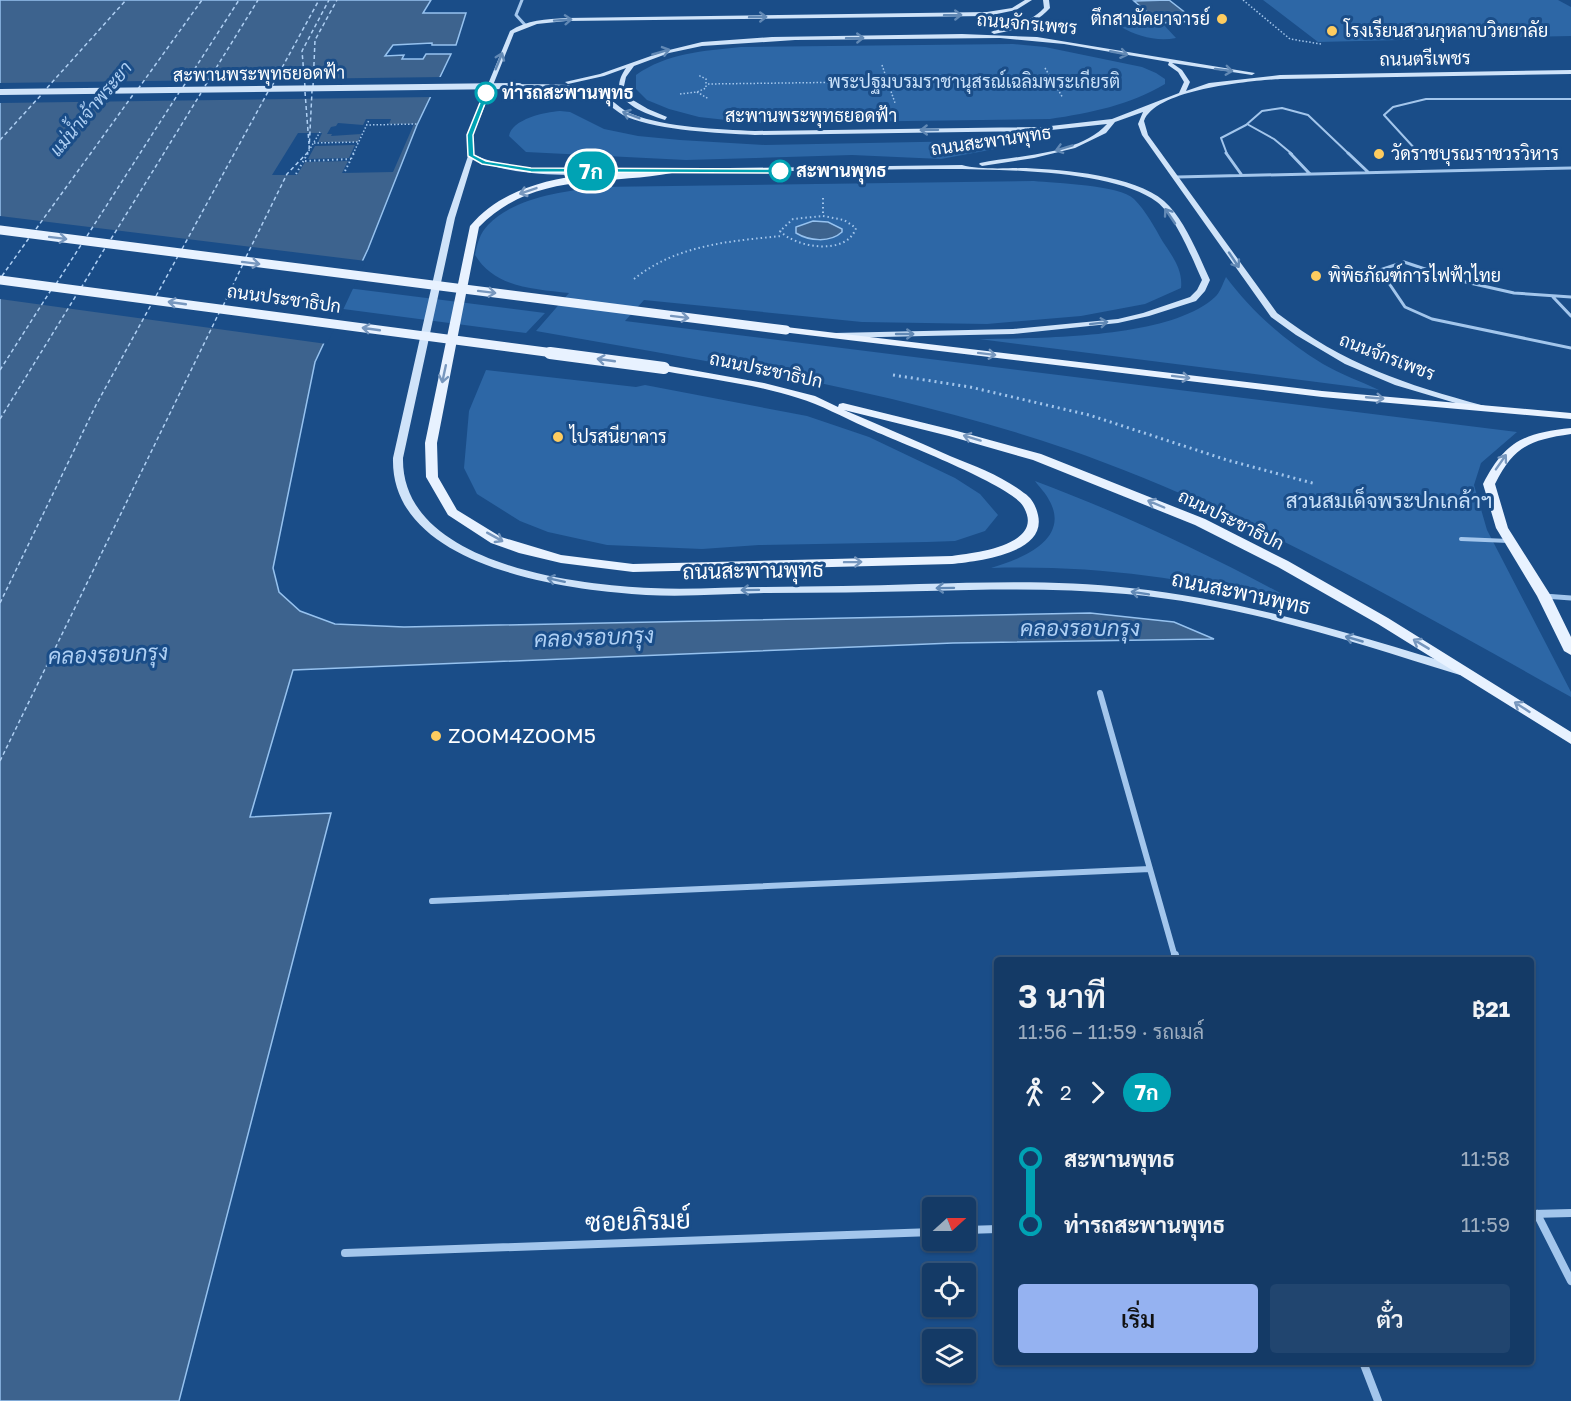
<!DOCTYPE html>
<html lang="th">
<meta charset="utf-8">
<style>
body{margin:0;font-family:"Golos Text",Sarabun,sans-serif;background:#21456f;color:#f1f3f6;height:100vh;display:flex;flex-direction:column;font-size:22px;white-space:nowrap}
*{box-sizing:border-box;margin:0}
p{font-size:20px;color:#9dadbf}
.icon{flex:none;width:33px;height:33px;fill:none;stroke:currentColor;stroke-width:2;stroke-linecap:round;stroke-linejoin:round}
.map{position:relative;flex:1;overflow:hidden}
.side{position:absolute;left:994px;top:957px;width:540px;height:408px;display:flex;flex-direction:column;background:#143a66;border-radius:6px;box-shadow:0 2px 4px #0004,0 0 0 2px #33547a}
.side>*{flex:none}
.badge{padding:0 12px;border-radius:20px;font-size:21px;line-height:39px}
.needle{width:39px;rotate:69deg}
.buttons{position:absolute;left:922px;top:1197px;display:grid;gap:12px}
.buttons a{display:grid;place-items:center;width:54px;height:54px;border-radius:6px;background:#143a66;box-shadow:0 2px 4px #0004,0 0 0 2px #33547a;font-size:30px}
.map>.badge{position:absolute;translate:-50% -50%;box-shadow:0 0 0 3px #fff}
.legs{display:flex;align-items:center;gap:9px;height:66px;padding:0 24px;font-size:20px}
.legs p{margin-inline-start:auto}
.summary{display:flex;align-items:center;justify-content:space-between;height:102px;padding:0 24px}
h1{font-size:33px;font-weight:600;line-height:45px}
.cta{display:flex;gap:12px;margin-top:auto;padding:12px 24px}
.cta a{flex:1;height:69px;border-radius:6px;background:#95b2f1;color:#111;font-size:24px;font-weight:600;line-height:69px;text-align:center}
.cta a+a{background:#21456f;color:#f1f3f6}
ul{padding:0 24px;list-style:none}
li{display:flex;align-items:center;gap:21px;height:66px;font-size:22px}
li i{display:grid;place-items:center;width:9px;height:100%;margin:0 8px;background:currentColor}
li i::after{content:'';width:15px;height:15px;margin:-8px;border:4px solid;border-radius:50%;background:#143a66}
li p{margin-inline-start:auto}
li:first-child i{background:linear-gradient(#0000 50%,currentColor 0)}
li:last-child i{background:linear-gradient(currentColor 50%,#0000 0)}
.map>svg:first-child{display:block}
</style>
<div class="map">
<svg width="1571" height="1401" viewBox="0 0 1571 1401">
<rect width="100%" height="100%" fill="#1a4d88"/>
<path fill="#2d67a6" d="M 1263,0 L 1558,0 L 1571,7 L 1571,36 L 1318,42 Z
M 1163,24 L 1176,38 C 1157,42 1137,36 1121,27 Z
M 1013,44 L 1045,47 L 1142,67 L 1156,73 L 1165,79 L 1165,84 C 1130,105 1090,113 1050,119 L 753,123 L 699,117 L 669,109 L 647,100 L 636,89 L 636,75 C 667,53 703,51 741,47 Z
M 560,111 L 570,112 L 604,129 L 638,136 L 680,140 L 765,145 L 971,141 L 990,145 L 995,149 L 941,159 L 852,155 L 686,160 L 526,152 L 509,136 C 512,119 545,112 560,111 Z
M 1034,181 C 1055,183 1120,185 1134,199 C 1146,211 1155,228 1163,242 C 1173,257 1183,270 1181,288 L 1145,304 L 1081,316 L 987,324 L 862,322 L 644,300 L 625,321 L 1517,432 L 1481,463 L 1474,485 L 1487,530 L 1571,692 L 1571,697 C 1408,606 1245,511 1067,449 C 895,390 715,363 536,331 L 569,293 C 534,289 495,288 475,255 C 477,244 480,233 488,225 C 515,197 562,192 598,187 Z
M 0,244 L 545,313 L 526,333 L 0,264 Z
M 1226,277 C 1252,312 1286,342 1323,364 C 1340,374 1360,381 1379,390 L 979,339 C 1040,338 1170,339 1215,297 C 1220,293 1223,283 1226,277 Z
M 486,370 L 636,387 L 645,385 L 807,416 L 869,437 L 955,478 L 980,494 L 998,515 L 985,531 L 955,541 L 927,542 L 759,545 L 702,549 L 607,545 L 548,532 L 520,521 L 477,494 L 464,468 L 469,411 Z
M 1035,481 C 1126,515 1212,556 1297,602 L 1297,605 C 1192,579 1100,565 991,568 C 1019,560 1072,540 1049,500 C 1046,493 1039,487 1035,481 Z"/>
<path fill="#3d638e" stroke="#96c2ef" stroke-width="1.5" d="M 0,0 L 431,0 L 423,13 L 466,13 L 456,45 L 432,45 L 432,43 L 393,45 L 385,56 L 404,55 L 402,59 L 423,59 L 426,54 L 451,54 L 417,125 L 368,249 L 315,362 L 273,568 L 279,592 L 300,611 L 335,624 L 404,627 L 1090,613 L 1174,622 L 1214,639 L 953,643 L 293,670 L 250,817 L 331,813 L 179,1401 L 0,1401 Z
M 1169,0 L 1196,21 L 1160,23 L 1134,1 Z
M 813,221 L 828,222 L 842,229 L 842,232 C 830,243 809,241 796,233 L 796,227 Z"/>
<path fill="#1a4d88" fill-rule="evenodd" d="M 443,77 L 433,97 L 0,103 L 0,83 Z
M 366,119 L 391,119 L 389,124 L 414,124 L 393,172 L 342,173 L 348,161 L 305,162 L 297,175 L 272,175 L 298,133 L 322,133 L 318,142 L 358,142 L 361,134 L 331,136 L 332,134 L 327,134 L 331,127 L 336,126 L 338,123 L 363,125 ZM 355,145 L 349,158 L 308,159 L 315,146 Z
M 0,216 L 366,261 L 327,344 L 0,299 Z"/>
<g fill="none" stroke-linecap="round" stroke-linejoin="round">
<path stroke="#afd0f4" stroke-width="1.5" stroke-dasharray="4 3" stroke-linecap="butt" d="M 205,86 L 258,0
M 272,86 L 319,0
M 183,87 L 239,0
M 305,87 L 302,51 L 329,0
M 313,87 L 315,40 L 337,0
M 47,88 L 126,0
M 138,89 L 202,0
M 305,92 L 309,144
M 0,140 L 42,94
M 36,229 L 135,92
M 87,236 L 180,91
M 111,239 L 201,93
M 182,249 L 269,90
M 246,257 L 287,174 L 309,151 L 312,91
M 2,276 L 29,238
M 56,284 L 81,245
M 81,288 L 105,248
M 156,296 L 178,256
M 223,306 L 243,264
M 0,370 L 51,290
M 0,419 L 77,294
M 0,603 L 96,405 L 152,303
M 0,761 L 219,313"/>
<path stroke="#a3c6ec" stroke-width="1.5" stroke-dasharray="1.5 2" stroke-linecap="butt" d="M 1243,0 L 1290,39 L 1321,44
M 882,65 L 895,103
M 1045,68 L 1063,98
M 1093,77 L 1112,89
M 708,84 L 1094,79
M 697,92 L 709,99
M 680,94 L 697,92 L 706,88 L 706,79 L 698,75
M 366,125 L 417,124
M 314,143 L 359,142
M 307,154 L 320,132
M 353,154 L 369,120"/>
<path stroke="#a3c6ec" stroke-width="2" stroke-dasharray="1.5 3" stroke-linecap="butt" d="M 305,161 L 351,159
M 345,171 L 354,153
M 296,174 L 308,153
M 823,198 L 823,216
M 823,216 L 844,220 L 856,228 C 847,256 796,248 780,231 L 793,219 Z
M 634,279 C 676,245 730,241 782,236"/>
<path stroke="#a3c6ec" stroke-width="3" stroke-dasharray="2 4" stroke-linecap="butt" d="M 893,375 L 970,387 L 1089,415 L 1227,460 L 1316,484"/>
<path stroke="#a3c6ec" stroke-width="2" d="M 1247,124 L 1274,139 L 1292,154
M 1416,150 L 1384,115 L 1393,107 L 1426,99 L 1571,99
M 1227,154 L 1221,138 L 1246,125 L 1262,111 L 1282,108 L 1308,115 L 1349,154"/>
<path stroke="#a3c6ec" stroke-width="3" d="M 1226,153 L 1241,174
M 1290,153 L 1310,174
M 1348,153 L 1368,172
M 1177,177 L 1571,168
M 1553,297 L 1571,316
M 1571,297 L 1514,293 L 1461,281 L 1404,262 L 1380,270 L 1405,307 L 1432,319 L 1571,348"/>
<path stroke="#a3c6ec" stroke-width="4" d="M 1461,539 L 1509,541"/>
<path stroke="#a3c6ec" stroke-width="3" d="M 522,0 L 516,15 L 526,26"/>
<path stroke="#a3c6ec" stroke-width="5" d="M 1544,596 L 1571,598"/>
<path stroke="#a3c6ec" stroke-width="6" d="M 1100,693 L 1175,957
M 432,901 L 1150,869"/>
<path stroke="#a3c6ec" stroke-width="8" d="M 1175,955 L 1176,960
M 1532,1214 L 1571,1213
M 1537,1214 L 1571,1281
M 966,1230 L 998,1229
M 345,1253 L 933,1232
M 1363,1362 L 1378,1401"/>
<path fill="#cfe3f9" fill-rule="evenodd" d="M 1025,0 L 1032,0 L 1016,10 L 987,16 L 566,21 L 537,24 L 514,33 L 473,135 L 474,155 C 527,177 585,170 641,169 L 644,171 L 641,173 C 586,174 526,181 473,159 L 455,218 L 403,458 C 401,563 573,585 651,588 C 689,590 728,587 765,587 C 817,586 868,586 919,584 C 990,582 1060,580 1130,588 C 1246,600 1358,636 1468,669 L 1470,672 L 1468,675 L 1460,675 C 1351,641 1240,604 1126,594 C 1060,588 993,589 926,591 C 873,592 819,593 766,593 C 726,594 685,597 646,595 C 565,590 390,567 393,458 L 447,218 L 468,156 L 467,135 L 510,31 C 527,20 546,19 566,18 L 987,12 L 1012,8 Z
M 1043,0 L 1049,0 L 1050,8 C 1035,25 1015,30 994,34 L 991,32 C 1011,23 1027,26 1044,8 Z
M 962,34 L 1037,37 L 1255,73 L 1252,75 L 1172,63 L 1182,70 L 1190,82 L 1186,91 L 1209,83 L 1280,75 L 1571,70 L 1571,74 L 1280,79 C 1250,81 1156,89 1144,121 L 1148,135 L 1277,313 C 1345,365 1404,384 1485,406 L 1485,410 L 1479,410 L 1395,385 L 1345,364 L 1296,335 L 1271,317 L 1142,135 L 1138,124 L 1143,112 L 1115,122 L 1106,133 L 1075,148 L 1034,158 L 982,166 L 979,164 L 980,163 C 1019,155 1079,155 1107,124 L 1042,131 L 755,135 C 716,133 663,131 627,117 C 616,112 607,102 597,96 C 578,86 541,89 519,88 L 516,86 L 519,84 C 543,85 580,82 601,93 C 612,99 621,110 632,114 C 667,128 718,129 755,131 L 1042,127 L 1112,119 L 1179,93 L 1184,82 L 1178,72 L 1168,65 L 1169,62 L 1064,44 L 1000,38 L 795,40 L 702,46 L 669,53 L 634,66 L 626,77 L 624,86 L 626,93 L 631,99 L 648,109 L 667,117 L 665,120 C 640,112 604,99 626,68 L 604,76 L 568,84 L 565,82 L 600,74 L 665,51 L 702,42 L 772,37 Z
M 962,165 C 979,170 1008,168 1026,168 C 1064,170 1134,175 1164,201 C 1184,218 1199,256 1210,280 L 1205,291 L 1196,301 L 1149,316 L 1118,323 L 1013,334 L 837,338 L 834,337 L 834,333 L 1013,329 L 1118,319 L 1143,313 L 1190,297 L 1197,290 L 1202,280 C 1192,258 1176,217 1157,202 C 1101,160 920,170 849,170 C 785,171 722,172 658,173 L 655,171 L 658,169 Z"/>
<path fill="#e8f2ff" fill-rule="evenodd" d="M 669,168 L 673,171 L 672,173 C 603,186 534,171 479,227 L 437,443 L 438,477 L 457,510 L 501,537 L 561,555 L 633,564 L 952,556 C 975,553 1047,545 1023,506 C 1010,484 893,440 865,427 C 843,417 821,405 798,398 C 755,384 708,379 664,371 L 659,368 L 664,365 L 764,383 L 815,396 L 838,407 L 839,404 L 843,403 L 957,431 L 1041,454 L 1205,519 L 1288,561 L 1388,618 L 1571,732 L 1571,744 L 1378,624 L 1278,567 L 1195,525 L 1033,460 L 949,436 L 844,410 C 879,425 915,440 950,456 C 975,466 1002,476 1024,493 C 1032,498 1036,506 1038,515 C 1047,554 977,561 952,564 L 633,572 L 561,563 L 519,553 L 491,543 L 448,515 L 426,477 L 425,443 L 470,226 C 517,170 603,174 669,168 Z
M 786,327 L 1322,391 L 1571,413 L 1571,419 L 1322,397 L 782,332 L 782,328 Z
M 1571,428 L 1571,434 C 1530,440 1514,446 1495,484 L 1508,528 L 1551,596 L 1571,637 L 1571,655 L 1564,651 L 1537,596 L 1496,528 L 1483,484 C 1505,441 1524,433 1571,428 Z"/>
<path stroke="#cfe3f9" stroke-width="6" d="M 0,92 L 519,86"/>
<path stroke="#e8f2ff" stroke-width="9" d="M 0,230 L 786,330
M 0,280 L 561,354"/>
<path stroke="#e8f2ff" stroke-width="12" d="M 550,353 L 664,368"/>
</g>
<defs><path id="oneway-shaft" d="M-6 0H5M1.5-3L5.5 0L1.5 3" fill="none" stroke-width="1.6" stroke-linecap="round" stroke-linejoin="round" transform="scale(1.5)"/></defs>
<g stroke="#6289b5">
<use href="#oneway-shaft" transform="translate(953 15) rotate(-1)"/>
<use href="#oneway-shaft" transform="translate(758 17) rotate(-1)"/>
<use href="#oneway-shaft" transform="translate(563 20) rotate(-4)"/>
<use href="#oneway-shaft" transform="translate(855 38) rotate(-1)"/>
<use href="#oneway-shaft" transform="translate(661 52) rotate(-16)"/>
<use href="#oneway-shaft" transform="translate(1119 53) rotate(11)"/>
<use href="#oneway-shaft" transform="translate(499 61) rotate(-68)"/>
<use href="#oneway-shaft" transform="translate(1224 70) rotate(7)"/>
<use href="#oneway-shaft" transform="translate(631 115) rotate(-159)"/>
<use href="#oneway-shaft" transform="translate(929 130) rotate(179)"/>
<use href="#oneway-shaft" transform="translate(1064 148) rotate(163)"/>
<use href="#oneway-shaft" transform="translate(1170 216) rotate(-124)"/>
<use href="#oneway-shaft" transform="translate(1234 260) rotate(56)"/>
<use href="#oneway-shaft" transform="translate(1099 323) rotate(-7)"/>
<use href="#oneway-shaft" transform="translate(905 334)"/>
<use href="#oneway-shaft" transform="translate(556 580) rotate(-168)"/>
<use href="#oneway-shaft" transform="translate(945 588) rotate(179)"/>
<use href="#oneway-shaft" transform="translate(750 590) rotate(179)"/>
<use href="#oneway-shaft" transform="translate(1140 593) rotate(-171)"/>
<use href="#oneway-shaft" transform="translate(1354 639) rotate(-164)"/>
</g>
<g stroke="#7797be">
<use href="#oneway-shaft" transform="translate(528 191) rotate(161)"/>
<use href="#oneway-shaft" transform="translate(58 238) rotate(7)"/>
<use href="#oneway-shaft" transform="translate(251 263) rotate(7)"/>
<use href="#oneway-shaft" transform="translate(487 292) rotate(7)"/>
<use href="#oneway-shaft" transform="translate(177 303) rotate(-172)"/>
<use href="#oneway-shaft" transform="translate(680 317) rotate(7)"/>
<use href="#oneway-shaft" transform="translate(371 329) rotate(-172)"/>
<use href="#oneway-shaft" transform="translate(987 354) rotate(7)"/>
<use href="#oneway-shaft" transform="translate(606 360) rotate(-172)"/>
<use href="#oneway-shaft" transform="translate(444 374) rotate(102)"/>
<use href="#oneway-shaft" transform="translate(1181 377) rotate(7)"/>
<use href="#oneway-shaft" transform="translate(1375 398) rotate(5)"/>
<use href="#oneway-shaft" transform="translate(972 438) rotate(-163)"/>
<use href="#oneway-shaft" transform="translate(1501 462) rotate(-55)"/>
<use href="#oneway-shaft" transform="translate(1156 504) rotate(-157)"/>
<use href="#oneway-shaft" transform="translate(495 537) rotate(29)"/>
<use href="#oneway-shaft" transform="translate(853 562) rotate(-1)"/>
<use href="#oneway-shaft" transform="translate(1421 644) rotate(-149)"/>
<use href="#oneway-shaft" transform="translate(1522 707) rotate(-147)"/>
</g>
<path fill="#00a3b4" stroke="#fff" stroke-width="1.5" d="M 486,91 L 489,93 L 473,135 L 474,155 L 486,161 L 531,168 L 780,169 L 783,171 L 780,173 L 531,172 L 482,164 L 468,156 L 467,135 L 484,93 Z"/>
<g fill="#fecc5f" stroke="#1a4d88" stroke-width="2">
<circle cx="1222" cy="19" r="6"/>
<circle cx="1332" cy="31" r="6"/>
<circle cx="1379" cy="154" r="6"/>
<circle cx="1316" cy="276" r="6"/>
<circle cx="558" cy="437" r="6"/>
<circle cx="436" cy="736" r="6"/>
</g>
<g fill="#fff" stroke="#00a3b4" stroke-width="3">
<circle cx="486" cy="93" r="10"/>
<circle cx="780" cy="171" r="10"/>
</g>
<g text-anchor="middle" stroke-width="6" stroke-linejoin="round" paint-order="stroke">
<g font-size="18" fill="#fff" stroke="#1a4d88" text-anchor="start">
<text x="1210" y="25" text-anchor="end">ตึกสามัคยาจารย์</text>
<text x="1344" y="37">โรงเรียนสวนกุหลาบวิทยาลัย</text>
<text x="1391" y="160">วัดราชบุรณราชวรวิหาร</text>
<text x="1328" y="282">พิพิธภัณฑ์การไฟฟ้าไทย</text>
<text x="570" y="443">ไปรสนียาคาร</text>
</g>
<g font-size="18" fill="#fff" stroke="#1a4d88">
<text transform="translate(1027 24) rotate(5)" y="6">ถนนจักรเพชร</text>
<text transform="translate(1425 59) rotate(-1)" y="6">ถนนตรีเพชร</text>
<text transform="translate(259 74) rotate(-1)" y="6">สะพานพระพุทธยอดฟ้า</text>
<text x="811" y="122">สะพานพระพุทธยอดฟ้า</text>
<text transform="translate(991 141) rotate(-8)" y="6">ถนนสะพานพุทธ</text>
<text transform="translate(284 299) rotate(8)" y="6">ถนนประชาธิปก</text>
<text transform="translate(1387 357) rotate(21)" y="6">ถนนจักรเพชร</text>
<text transform="translate(766 370) rotate(12)" y="6">ถนนประชาธิปก</text>
<text transform="translate(1231 520) rotate(26)" y="6">ถนนประชาธิปก</text>
</g>
<g font-size="18" fill="#c8e0f9" stroke="#1a4d88">
<text x="974" y="88">พระปฐมบรมราชานุสรณ์เฉลิมพระเกียรติ</text>
</g>
<g font-size="18" font-weight="bold" fill="#fff" stroke="#1a4d88" text-anchor="start">
<text x="502" y="99">ท่ารถสะพานพุทธ</text>
<text x="796" y="177">สะพานพุทธ</text>
</g>
<g font-size="18" font-style="italic" fill="#afd0f4" stroke="#1a4d88">
<text transform="translate(91 109) rotate(-50)" y="6">แม่น้ำเจ้าพระยา</text>
</g>
<g font-size="21" fill="#c8e0f9" stroke="#1a4d88">
<text x="1389" y="508">สวนสมเด็จพระปกเกล้าฯ</text>
</g>
<g font-size="21" fill="#fff" stroke="#1a4d88">
<text transform="translate(753 571) rotate(-1)" y="7">ถนนสะพานพุทธ</text>
<text transform="translate(1241 593) rotate(12)" y="7">ถนนสะพานพุทธ</text>
</g>
<g font-size="21" fill="#fff" stroke="#1a4d88" text-anchor="start">
<text x="448" y="743">ZOOM4ZOOM5</text>
</g>
<g font-size="22" font-style="italic" fill="#afd0f4" stroke="#1a4d88">
<text x="1080" y="636">คลองรอบกรุง</text>
<text transform="translate(594 637) rotate(-2)" y="8">คลองรอบกรุง</text>
<text transform="translate(108 654) rotate(-2)" y="8">คลองรอบกรุง</text>
</g>
<g font-size="26" fill="#fff" stroke="#1a4d88">
<text transform="translate(638 1221) rotate(-2)" y="9">ซอยภิรมย์</text>
</g>
</g>
</svg>
<div class="buttons">
<a><svg class="needle" viewBox="-14 -14 28 28"><path d="M0-13l5 13h-10z" fill="#e53935"/><path d="M0 13l5-13h-10z" fill="#9dadbf"/></svg></a>
<a><svg class="icon" aria-label="locate" viewBox="0 0 24 24"><circle cx="12" cy="12" r="6"/><path d="M12 2v4M12 18v4M2 12h4M18 12h4"/></svg></a>
<a><svg class="icon" aria-label="layers" viewBox="0 0 24 24"><path d="M12 4l9 5-9 5-9-5zM3 14l9 5 9-5"/></svg></a>
</div>
<b class="badge" style="left:591px;top:171px;background:#00a3b4;color:#fff">7ก</b>
<section class="side">
<div class="summary"><div><h1>3 นาที</h1><p>11:56 – 11:59 · รถเมล์</p></div><b>฿21</b></div>
<div class="legs"><svg class="icon" aria-label="walk" viewBox="0 0 24 24"><circle cx="13" cy="4" r="2"/><path d="M13 8l-2 6 4 7M11 14l-3 7M7 12l3-4h3l4 4"/></svg>2<svg class="icon" aria-label="forward" viewBox="0 0 24 24"><path d="M9 5l7 7-7 7"/></svg><b class="badge" style="background:#00a3b4;color:#fff">7ก</b></div>
<ul>
<li><i style="color:#00a3b4"></i><b>สะพานพุทธ</b><p>11:58</p></li>
<li><i style="color:#00a3b4"></i><b>ท่ารถสะพานพุทธ</b><p>11:59</p></li>
</ul>
<div class="cta"><a>เริ่ม</a><a>ตั๋ว</a></div>
</section>
</div>
